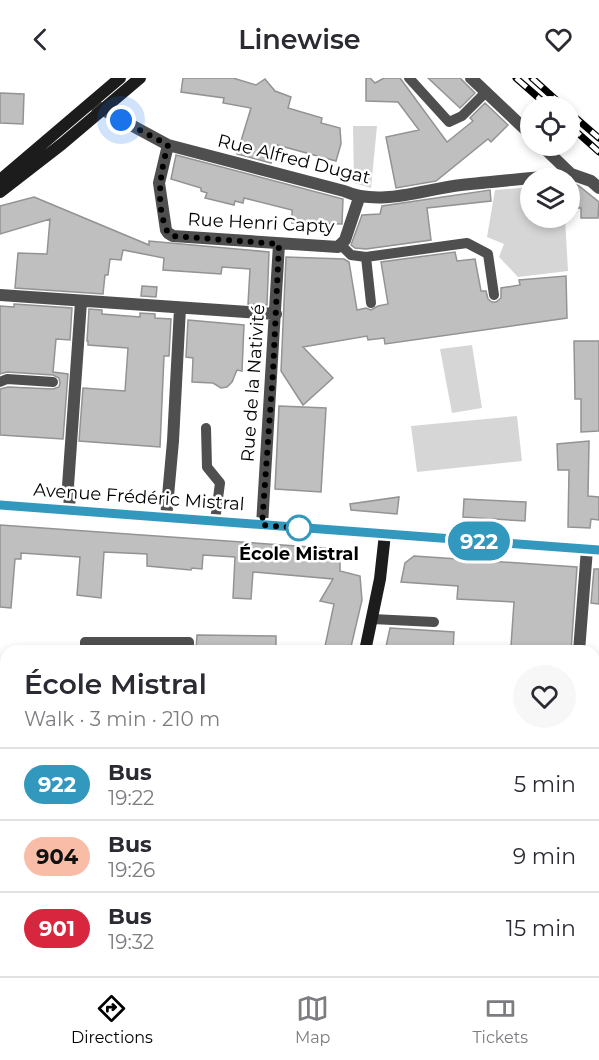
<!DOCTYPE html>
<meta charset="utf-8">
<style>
body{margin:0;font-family:Montserrat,sans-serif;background:#f7f7f7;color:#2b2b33;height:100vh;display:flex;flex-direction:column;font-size:22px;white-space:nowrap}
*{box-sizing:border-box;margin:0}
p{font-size:20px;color:#7c7c81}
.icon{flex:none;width:33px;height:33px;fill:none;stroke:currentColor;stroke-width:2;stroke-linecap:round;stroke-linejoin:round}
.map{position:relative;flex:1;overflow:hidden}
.panel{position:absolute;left:0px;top:567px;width:600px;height:332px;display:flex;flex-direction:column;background:#fff;border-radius:18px 18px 0 0;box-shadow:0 3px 9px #0003}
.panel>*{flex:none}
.badge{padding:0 12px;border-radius:20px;font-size:21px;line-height:39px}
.controls{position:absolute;left:520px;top:18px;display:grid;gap:12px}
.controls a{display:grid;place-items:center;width:60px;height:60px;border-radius:50%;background:#fff;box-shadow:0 3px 9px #0003;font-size:30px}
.you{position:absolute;width:30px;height:30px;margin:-15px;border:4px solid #fff;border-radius:50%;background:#1a73e8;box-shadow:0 0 0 9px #1a73e833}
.map>.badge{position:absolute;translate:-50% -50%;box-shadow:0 0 0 3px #fff}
.round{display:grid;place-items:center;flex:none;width:63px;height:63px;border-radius:32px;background:#f7f7f7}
.overview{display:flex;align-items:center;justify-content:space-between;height:102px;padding:0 24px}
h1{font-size:28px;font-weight:600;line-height:45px}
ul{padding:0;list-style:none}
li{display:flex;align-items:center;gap:18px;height:72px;padding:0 24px;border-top:2px solid #e1e1e2}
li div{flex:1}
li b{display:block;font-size:22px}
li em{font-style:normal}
li .badge{min-width:66px;font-weight:700;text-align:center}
header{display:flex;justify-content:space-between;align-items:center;height:78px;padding:0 24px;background:#fff;font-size:27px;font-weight:600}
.tab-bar{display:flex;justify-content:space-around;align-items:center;height:84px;border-top:2px solid #e1e1e2;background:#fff;font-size:16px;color:#7c7c81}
.tab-bar a{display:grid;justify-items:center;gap:3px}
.tab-bar .on{color:#000}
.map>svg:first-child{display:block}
</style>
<header><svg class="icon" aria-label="back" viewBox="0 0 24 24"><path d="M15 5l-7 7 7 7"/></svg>Linewise<svg class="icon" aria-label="heart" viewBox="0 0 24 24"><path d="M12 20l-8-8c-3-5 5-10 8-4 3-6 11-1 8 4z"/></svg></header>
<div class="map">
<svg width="599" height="898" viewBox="0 0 599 898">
<rect width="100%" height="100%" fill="#fff"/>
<path fill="#d6d6d6" d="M 353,48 L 377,48 L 371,110 L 354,105 Z
M 531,109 L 531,140 L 565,140 L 568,193 L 518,199 L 499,179 L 504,166 L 487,159 L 495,112 Z
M 472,267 L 482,330 L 452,335 L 440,271 Z
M 517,338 L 522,383 L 417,394 L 411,348 Z
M 0,655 L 6,655 L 6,752 L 0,752 Z
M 0,771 L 6,771 L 6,875 L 0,875 Z
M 0,886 L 6,886 L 6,892 L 292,893 L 290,898 L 0,898 Z"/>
<path fill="#bfbfbf" stroke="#939393" stroke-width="1.5" d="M 183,0 L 233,0 L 256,7 L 265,1 L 275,13 L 291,19 L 288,30 L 322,40 L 321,45 L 340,50 L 341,66 L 336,83 L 277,67 L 271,85 L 237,76 L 251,30 L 223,25 L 224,20 L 181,14 Z
M 366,0 L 370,0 L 375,5 L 384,0 L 400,0 L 447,64 L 473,43 L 470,40 L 485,25 L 508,47 L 491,64 L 488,61 L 436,103 L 396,110 L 386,59 L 419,52 L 398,24 L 366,23 Z
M 428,0 L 460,0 L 475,15 L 460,30 Z
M 0,15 L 24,16 L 23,46 L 0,45 Z
M 176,77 L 343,121 L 342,146 L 292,145 L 292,132 L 244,120 L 243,125 L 235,123 L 234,127 L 205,120 L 207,115 L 201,113 L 201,110 L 171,101 Z
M 570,104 L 579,108 L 599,124 L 598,140 L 581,140 L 581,130 L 570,130 Z
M 490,112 L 491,123 L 427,130 L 431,162 L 366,171 L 355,170 L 351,167 L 362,137 L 380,136 L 382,128 Z
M 34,119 L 149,167 L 149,163 L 269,174 L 267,227 L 248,226 L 250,191 L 222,189 L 221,196 L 163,192 L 164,180 L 123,172 L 121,182 L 110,181 L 108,197 L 105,197 L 103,216 L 15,210 L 18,175 L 47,176 L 50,141 L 0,156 L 0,128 Z
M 455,174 L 457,183 L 475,181 L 481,213 L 486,213 L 488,221 L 492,224 L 496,224 L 501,220 L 501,210 L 520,207 L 519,202 L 566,198 L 567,240 L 385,266 L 384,260 L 368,262 L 367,258 L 303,269 L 333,300 L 303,327 L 281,293 L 286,179 L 344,181 L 349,184 L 357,232 L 366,230 L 371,232 L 378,228 L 388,226 L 381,184 Z
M 142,208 L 157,209 L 156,219 L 141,218 Z
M 14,226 L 72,230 L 70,262 L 56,261 L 53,294 L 68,296 L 63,361 L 0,357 L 0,311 L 8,309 L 53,311 L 59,309 L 60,305 L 59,300 L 53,297 L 7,294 L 0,296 L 0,228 L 14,229 Z
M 89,231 L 102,232 L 102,236 L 140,239 L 140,235 L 155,236 L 155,240 L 171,241 L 169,278 L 164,278 L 160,369 L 79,363 L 83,310 L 125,313 L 128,270 L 88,267 L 88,263 L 87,263 Z
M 188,242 L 244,247 L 242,293 L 237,292 L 232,304 L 227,309 L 221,310 L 213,305 L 192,304 L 193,280 L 186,279 Z
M 574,263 L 599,263 L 599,353 L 581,354 L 581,321 L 575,321 Z
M 279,328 L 326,330 L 321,414 L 275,411 Z
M 589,363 L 588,418 L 599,419 L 599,442 L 591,441 L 590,450 L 568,449 L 569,392 L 558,392 L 557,366 Z
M 399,419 L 397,436 L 351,432 L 350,426 Z
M 464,421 L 526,424 L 525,443 L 463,439 Z
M 0,447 L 325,470 L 340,477 L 340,493 L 360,498 L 362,522 L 350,573 L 324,573 L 334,526 L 320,523 L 333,501 L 253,494 L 251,521 L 233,520 L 235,479 L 203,477 L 202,491 L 192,490 L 191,492 L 147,488 L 147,476 L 104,474 L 101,520 L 77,517 L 80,479 L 21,475 L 21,481 L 15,481 L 11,530 L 0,529 Z
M 414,478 L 577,489 L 571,573 L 527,573 L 528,569 L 511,568 L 514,524 L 457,521 L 458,508 L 401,504 L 405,485 Z
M 594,491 L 599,491 L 599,526 L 591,525 Z
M 390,550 L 454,554 L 453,573 L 385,573 Z
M 197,557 L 276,558 L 276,573 L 196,573 Z"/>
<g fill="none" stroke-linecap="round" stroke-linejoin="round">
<path stroke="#4f4f4f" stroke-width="10" d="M 409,0 L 449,44 L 462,38 L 486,14
M 342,168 L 351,177 L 366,179 L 371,225
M 366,179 L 467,165 L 488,176 L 494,217
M 0,304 L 7,301 L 53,304
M 206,350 L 207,389 L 220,405 L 215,443
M 372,541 L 434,544
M 85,573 L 85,564 L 189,564 L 189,573"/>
<path stroke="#4f4f4f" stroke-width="12" d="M 471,0 L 531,57
M 94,27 L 168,67 L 344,113 C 380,129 424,111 461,107 C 498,103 535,100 571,96
M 168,67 L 159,105 L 166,152 L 168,155 L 173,158 L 338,169 L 345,162 L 359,120
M 542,68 L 571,96 L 591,103 L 599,110
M 0,217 L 276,236
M 69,432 L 70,415 L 68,408 L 81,224
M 166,440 L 173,363 L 180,230
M 262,447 L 279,166
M 385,456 L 599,472
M 579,573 L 587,471
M 594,610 L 599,610
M 594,750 L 599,750
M 594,871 L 599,872
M 555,898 L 555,892"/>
<path stroke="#1c1c1c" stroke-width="12" d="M 0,102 L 120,0
M 0,114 L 62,66 L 140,0
M 0,427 L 385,456 L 380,501 L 365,573
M 313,892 L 315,898"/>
<defs>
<path id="rail" d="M 516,0 L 548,28
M 532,0 L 563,28
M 570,35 L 599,60
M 570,48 L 599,74"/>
</defs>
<use href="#rail" stroke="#000" stroke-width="7"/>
<use href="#rail" stroke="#fff" stroke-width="4.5" stroke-dasharray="14" stroke-linecap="butt"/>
</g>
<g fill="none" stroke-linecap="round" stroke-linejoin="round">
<defs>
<path id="line" d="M 0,427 L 599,472"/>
</defs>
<use href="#line" stroke="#fff" stroke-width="14"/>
<use href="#line" stroke="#3398be" stroke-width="9"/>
<path stroke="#000" stroke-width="6" stroke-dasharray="0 10.8" d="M 121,42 L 168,67 C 160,95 155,128 168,155 L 173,158 L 279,166 L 273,294 L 262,447 L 299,450"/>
</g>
<circle fill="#fff" stroke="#3398be" stroke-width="3" cx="299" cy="450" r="12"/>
<g text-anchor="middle" stroke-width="5" stroke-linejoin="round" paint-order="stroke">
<g font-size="18" fill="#000" stroke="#fff">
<text transform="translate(294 81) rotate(14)" y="6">Rue Alfred Dugat</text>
<text transform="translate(261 145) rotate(3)" y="6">Rue Henri Capty</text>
<text transform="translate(253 305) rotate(-86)" y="6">Rue de la Nativité</text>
<text transform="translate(139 419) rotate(4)" y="6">Avenue Frédéric Mistral</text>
</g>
<g font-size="18" font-weight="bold" fill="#000" stroke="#fff">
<text x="299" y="482">École Mistral</text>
</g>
</g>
</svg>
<div class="controls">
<a><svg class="icon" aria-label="locate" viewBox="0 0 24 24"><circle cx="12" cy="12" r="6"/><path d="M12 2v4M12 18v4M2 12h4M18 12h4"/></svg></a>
<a><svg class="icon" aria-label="layers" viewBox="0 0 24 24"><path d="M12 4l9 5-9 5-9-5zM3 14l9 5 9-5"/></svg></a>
</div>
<div class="you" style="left:121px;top:42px"></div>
<b class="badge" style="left:479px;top:463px;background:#3398be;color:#fff">922</b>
<section class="panel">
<div class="overview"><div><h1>École Mistral</h1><p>Walk · 3 min · 210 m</p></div><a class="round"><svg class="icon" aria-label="heart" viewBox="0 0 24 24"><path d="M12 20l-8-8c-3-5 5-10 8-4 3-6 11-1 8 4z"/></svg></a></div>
<ul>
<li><span class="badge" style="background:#3398be;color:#fff">922</span><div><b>Bus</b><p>19:22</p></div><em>5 min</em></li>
<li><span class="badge" style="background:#f8bca7;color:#111">904</span><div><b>Bus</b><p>19:26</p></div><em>9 min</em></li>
<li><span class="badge" style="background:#d7263d;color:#fff">901</span><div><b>Bus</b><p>19:32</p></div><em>15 min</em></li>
</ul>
</section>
</div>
<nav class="tab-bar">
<a class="on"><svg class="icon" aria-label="directions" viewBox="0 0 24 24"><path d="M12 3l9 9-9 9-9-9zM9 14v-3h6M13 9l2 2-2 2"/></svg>Directions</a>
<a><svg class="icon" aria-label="map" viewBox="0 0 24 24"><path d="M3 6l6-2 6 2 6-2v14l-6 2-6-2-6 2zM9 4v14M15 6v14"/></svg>Map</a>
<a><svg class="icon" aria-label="tickets" viewBox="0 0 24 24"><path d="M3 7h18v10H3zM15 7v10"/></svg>Tickets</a>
</nav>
